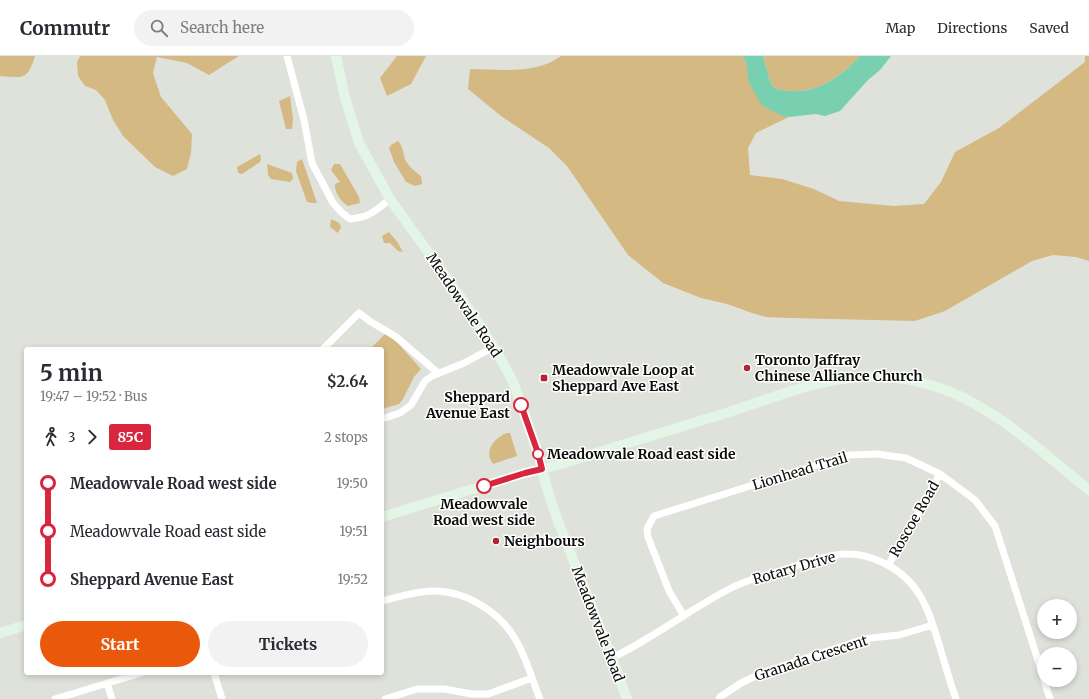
<!DOCTYPE html>
<meta charset="utf-8">
<style>
body{margin:0;font-family:Merriweather,serif;background:#f2f2f3;color:#2b2b33;height:100vh;display:flex;flex-direction:column;font-size:15px;white-space:nowrap}
*{box-sizing:border-box;margin:0}
p{font-size:13px;color:#7c7c81}
.icon{flex:none;width:22px;height:22px;fill:none;stroke:currentColor;stroke-width:2;stroke-linecap:round;stroke-linejoin:round}
.map{position:relative;flex:1;overflow:hidden}
.panel{position:absolute;left:24px;top:291px;width:360px;height:328px;display:flex;flex-direction:column;background:#fff;border-radius:4px;box-shadow:0 2px 6px #0003}
.panel>*{flex:none}
.badge{padding:0 8px;border-radius:3px;font-size:14px;line-height:26px}
.buttons{position:absolute;left:1037px;top:543px;display:grid;gap:8px}
.buttons a{display:grid;place-items:center;width:40px;height:40px;border-radius:50%;background:#fff;box-shadow:0 2px 6px #0003;font-size:20px}
.map>.badge{position:absolute;translate:-50% -50%;box-shadow:0 0 0 2px #fff}
.legs{display:flex;align-items:center;gap:6px;height:44px;padding:0 16px;font-size:13px}
.legs p{margin-inline-start:auto}
.headline{display:flex;align-items:center;justify-content:space-between;height:68px;padding:0 16px}
h1{font-size:22px;font-weight:700;line-height:30px}
.primary-button{display:flex;gap:8px;margin-top:auto;padding:8px 16px}
.primary-button a{flex:1;height:46px;border-radius:24px;background:#ea580c;color:#fff;font-size:16px;font-weight:700;line-height:46px;text-align:center}
.primary-button a+a{background:#f2f2f3;color:#2b2b33}
ul{padding:0 16px;list-style:none}
li{display:flex;align-items:center;gap:14px;height:48px;font-size:15px}
li i{display:grid;place-items:center;width:6px;height:100%;margin:0 5px;background:currentColor}
li i::after{content:'';width:10px;height:10px;margin:-5px;border:3px solid;border-radius:50%;background:#fff}
li p{margin-inline-start:auto}
li:first-child i{background:linear-gradient(#0000 50%,currentColor 0)}
li:last-child i{background:linear-gradient(currentColor 50%,#0000 0)}
header{display:flex;align-items:center;gap:24px;box-sizing:border-box;height:56px;padding:0 20px;background:#fff;border-bottom:1px solid #e1e1e2}
header strong{font-size:19px}
nav{display:flex;gap:22px;margin-inline-start:auto;font-size:14px}
.search{width:280px;height:36px;background:#f2f2f3;display:flex;align-items:center;gap:10px;box-sizing:border-box;padding:0 14px;border-radius:22px;color:#7c7c81;font-size:15px}
.map>svg:first-child{display:block}
</style>
<header>
<strong>Commutr</strong>
<div class="search"><svg class="icon" aria-label="search" viewBox="0 0 24 24"><circle cx="10" cy="10" r="6"/><path d="M15 15l6 6"/></svg>Search here</div>
<nav><a>Map</a><a>Directions</a><a>Saved</a></nav>
</header>
<div class="map">
<svg width="1089" height="643" viewBox="0 0 1089 643">
<rect width="100%" height="100%" fill="#dfe2db"/>
<path fill="#d4b983" d="M 0,0 L 35,0 C 28,24 23,22 0,20 Z
M 80,0 L 239,0 L 209,19 L 187,7 L 157,1 L 153,17 L 161,41 L 192,78 L 191,97 L 187,113 L 173,120 L 155,111 L 123,80 L 113,64 L 105,44 L 96,34 L 85,30 L 78,20 L 77,6 Z
M 397,0 L 426,0 L 411,28 L 387,40 L 380,22 Z
M 561,0 L 743,0 L 757,32 L 777,54 L 789,61 L 756,77 L 748,92 L 750,119 L 782,123 L 814,133 L 839,145 L 894,150 L 924,148 L 941,126 L 955,96 L 999,72 L 1085,6 L 1085,0 L 1089,0 L 1089,205 L 1076,201 L 1053,199 L 1032,205 L 945,255 L 915,265 L 789,262 L 766,261 L 752,257 L 727,248 L 701,242 L 663,227 L 628,199 L 567,110 L 549,92 L 501,60 L 468,33 L 470,13 C 499,13 536,19 561,0 Z
M 763,0 L 860,0 C 845,17 821,35 797,35 C 790,36 783,34 776,33 L 771,28 Z
M 290,40 L 293,63 L 292,73 L 286,73 L 279,45 Z
M 398,85 C 402,90 403,94 404,100 C 405,107 415,116 421,120 L 422,128 L 415,130 L 406,126 L 394,106 L 389,92 L 391,89 Z
M 260,98 L 261,103 L 260,106 L 242,118 L 238,117 L 237,111 Z
M 302,103 L 317,147 L 312,147 L 307,146 L 296,115 L 297,106 Z
M 267,108 L 292,117 L 293,123 L 290,126 L 271,123 L 268,119 Z
M 334,108 L 340,108 L 359,141 L 360,147 L 348,150 C 341,146 334,136 335,128 L 340,126 L 331,114 Z
M 331,163 L 339,167 L 341,171 L 338,177 L 330,171 Z
M 389,176 L 398,187 L 403,196 L 398,195 L 390,187 L 384,187 L 382,180 Z
M 385,278 L 397,286 L 421,313 L 414,321 L 403,343 L 399,348 L 382,353 L 382,293 L 370,293 Z
M 507,377 L 510,377 L 517,400 L 493,408 C 483,395 495,381 507,377 Z"/>
<path fill="#79d0b0" d="M 743,0 L 763,0 L 771,28 L 776,33 C 782,34 790,36 797,35 C 821,35 845,17 860,0 L 891,0 L 880,14 L 868,24 L 840,55 L 825,60 L 816,58 L 789,61 L 777,54 L 757,32 Z"/>
<g fill="none" stroke-linecap="round" stroke-linejoin="round">
<path stroke="#79d0b0" stroke-width="13" d="M 752,0 L 755,24 L 767,45 L 785,54"/>
<path stroke="#fff" stroke-width="7" d="M 287,0 L 304,64 L 312,107 L 333,147 L 341,156 L 350,163 C 370,161 375,155 390,143
M 323,293 L 359,257 L 371,266 L 395,280 L 438,317
M 382,363 L 400,357 L 411,349 L 425,325 L 432,320 L 464,307 L 494,291
M 889,508 L 940,418
M 382,545 C 399,541 415,535 433,535 C 469,535 505,559 520,592 C 528,608 533,626 540,643
M 684,560 L 669,535 L 648,481 L 647,473 L 654,460 L 849,399 L 877,398 L 906,402 L 940,418 L 975,444 L 995,470 L 1044,623
M 612,602 C 653,582 689,554 729,533 C 746,524 766,519 783,514 C 801,508 818,502 836,499 C 867,494 902,511 919,538 C 928,552 933,569 938,585 C 944,604 949,624 956,643
M 214,617 L 222,643
M 1044,624 L 1050,643
M 107,627 L 112,643
M 55,643 L 141,617
M 385,643 L 417,633 L 444,633 L 472,638 L 488,638 L 532,622
M 719,643 L 720,641 L 741,627 L 764,616 L 858,585 L 871,582 L 899,579 L 933,569"/>
<path stroke="#e3f6e5" stroke-width="10" d="M 336,0 L 345,42 L 359,87 L 390,143 L 474,260 L 498,298 L 513,326 L 538,397 L 546,429 L 556,460 L 612,602 L 627,643
M 382,461 L 525,417 L 558,409 C 612,392 666,375 720,359 C 795,335 857,304 937,331 C 993,349 1044,398 1089,434
M 0,577 L 26,569"/>
</g>
<g fill="none" stroke-linecap="round" stroke-linejoin="round">
<defs>
<path id="line-1" d="M 484,430 L 525,417 L 542,413 L 538,397 L 521,349"/>
</defs>
<use href="#line-1" stroke="#fff" stroke-width="9"/>
<use href="#line-1" stroke="#d7263d" stroke-width="6"/>
</g>
<g fill="#b4222f" stroke="#fff" stroke-width="1.5">
<circle cx="747" cy="312" r="4"/>
<rect x="540" y="318" width="8" height="8" rx="2"/>
<circle cx="496" cy="485" r="4"/>
</g>
<g fill="#fff" stroke="#d7263d" stroke-width="2">
<circle cx="521" cy="349" r="7"/>
<circle cx="538" cy="398" r="5"/>
<circle cx="484" cy="430" r="7"/>
</g>
<g text-anchor="middle" stroke-width="3" stroke-linejoin="round" paint-order="stroke">
<g font-size="14" fill="#0c0d0b" stroke="#fff">
<text transform="translate(464 249) rotate(56)" y="5">Meadowvale Road</text>
<text transform="translate(800 415) rotate(-17)" y="5">Lionhead Trail</text>
<text transform="translate(914 463) rotate(-60)" y="5">Roscoe Road</text>
<text transform="translate(794 512) rotate(-16)" y="5">Rotary Drive</text>
<text transform="translate(598 568) rotate(69)" y="5">Meadowvale Road</text>
<text transform="translate(811 602) rotate(-18)" y="5">Granada Crescent</text>
</g>
<g font-size="14" font-weight="bold" fill="#0c0d0b" stroke="#fff" text-anchor="start">
<text x="755" y="309">Toronto Jaffray<tspan x="755" dy="16">Chinese Alliance Church</tspan></text>
<text x="552" y="319">Meadowvale Loop at<tspan x="552" dy="16">Sheppard Ave East</tspan></text>
<text x="504" y="490">Neighbours</text>
</g>
<g font-size="14" font-weight="bold" fill="#0c0d0b" stroke="#fff" text-anchor="end">
<text x="510" y="346">Sheppard<tspan x="510" dy="16">Avenue East</tspan></text>
<text x="547" y="403" text-anchor="start">Meadowvale Road east side</text>
<text x="484" y="453" text-anchor="middle">Meadowvale<tspan x="484" dy="16">Road west side</tspan></text>
</g>
</g>
</svg>
<div class="buttons">
<a>+</a>
<a>−</a>
</div>
<section class="panel">
<div class="headline"><div><h1>5 min</h1><p>19:47 – 19:52 · Bus</p></div><b>$2.64</b></div>
<div class="legs"><svg class="icon" aria-label="walk" viewBox="0 0 24 24"><circle cx="13" cy="4" r="2"/><path d="M13 8l-2 6 4 7M11 14l-3 7M7 12l3-4h3l4 4"/></svg>3<svg class="icon" aria-label="forward" viewBox="0 0 24 24"><path d="M9 5l7 7-7 7"/></svg><b class="badge" style="background:#d7263d;color:#fff">85C</b><p>2 stops</p></div>
<ul>
<li><i style="color:#d7263d"></i><b>Meadowvale Road west side</b><p>19:50</p></li>
<li><i style="color:#d7263d"></i><span>Meadowvale Road east side</span><p>19:51</p></li>
<li><i style="color:#d7263d"></i><b>Sheppard Avenue East</b><p>19:52</p></li>
</ul>
<div class="primary-button"><a>Start</a><a>Tickets</a></div>
</section>
</div>
